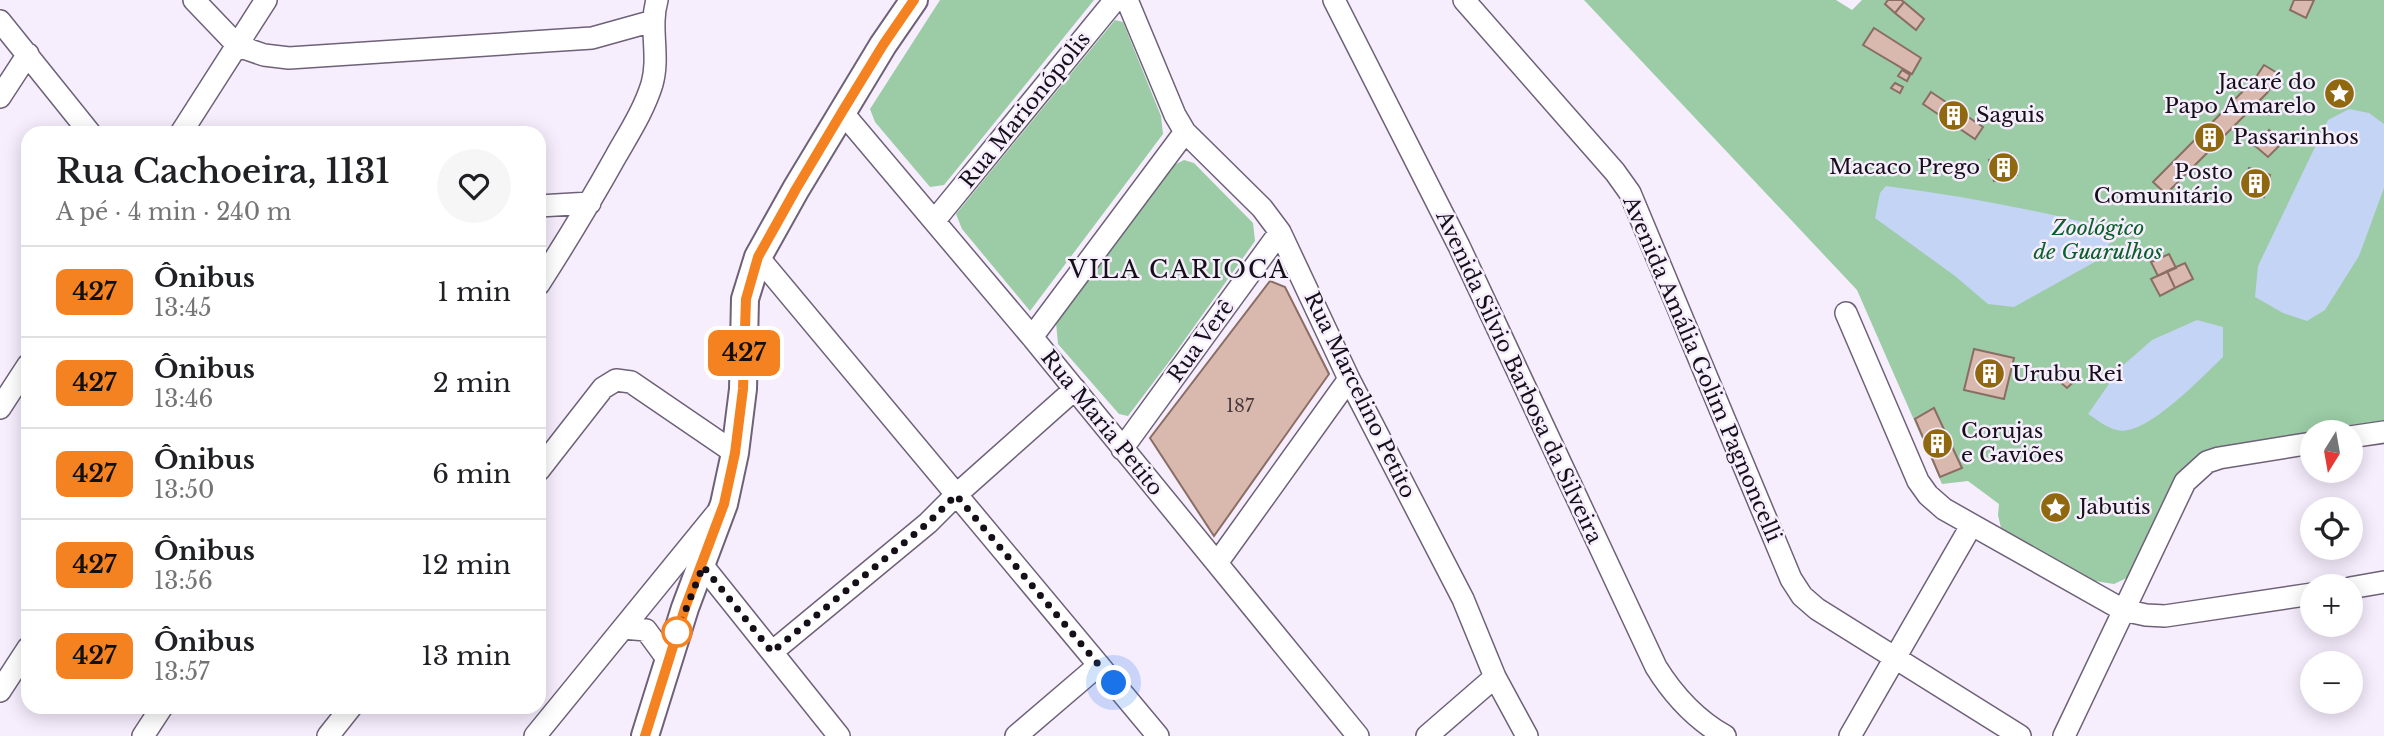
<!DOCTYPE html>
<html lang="pt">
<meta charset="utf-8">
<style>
body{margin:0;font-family:"Libre Baskerville",serif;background:#f6f6f6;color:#202124;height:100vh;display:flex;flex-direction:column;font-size:26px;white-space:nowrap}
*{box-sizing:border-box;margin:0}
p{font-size:23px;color:#757577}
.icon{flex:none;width:38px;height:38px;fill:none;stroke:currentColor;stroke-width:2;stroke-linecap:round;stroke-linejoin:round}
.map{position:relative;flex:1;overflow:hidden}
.details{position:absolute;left:21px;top:126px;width:525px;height:588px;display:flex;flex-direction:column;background:#fff;border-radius:21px;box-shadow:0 4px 18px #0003}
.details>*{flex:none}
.badge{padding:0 14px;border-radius:10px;font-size:24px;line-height:46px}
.needle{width:46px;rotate:191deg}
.fabs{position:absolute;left:2300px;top:420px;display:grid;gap:14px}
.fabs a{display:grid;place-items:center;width:63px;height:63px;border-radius:50%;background:#fff;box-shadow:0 4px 18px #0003;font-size:35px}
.you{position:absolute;width:35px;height:35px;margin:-18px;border:5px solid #fff;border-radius:50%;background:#1a73e8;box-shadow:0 0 0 10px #1a73e833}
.map>.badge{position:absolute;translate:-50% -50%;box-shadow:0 0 0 4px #fff}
.round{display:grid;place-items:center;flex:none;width:74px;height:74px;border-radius:37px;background:#f6f6f6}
.headline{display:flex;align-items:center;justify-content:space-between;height:119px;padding:0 35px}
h1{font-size:33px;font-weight:600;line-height:52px}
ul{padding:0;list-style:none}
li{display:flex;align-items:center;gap:21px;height:91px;padding:0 35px;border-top:2px solid #e0e0e0}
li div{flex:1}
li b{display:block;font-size:26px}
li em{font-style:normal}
li .badge{min-width:77px;font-weight:700;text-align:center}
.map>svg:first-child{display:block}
</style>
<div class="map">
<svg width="2384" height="736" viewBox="0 0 2384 736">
<rect width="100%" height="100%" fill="#f6edfd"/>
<path fill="#9bcca5" d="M 940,0 L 1094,0 L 944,185 L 930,187 L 875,122 L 870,109 Z
M 1584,0 L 1836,0 L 1852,10 L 1862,0 L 2384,0 L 2384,421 L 2219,449 L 2135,574 L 2114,584 L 2088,580 L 2001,528 L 1998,515 L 1999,504 L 1968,481 L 1942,484 L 1857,290 Z
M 1115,20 L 1123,22 L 1161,116 L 1163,134 L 1030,311 L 962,229 L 956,214 Z
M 1184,160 L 1194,163 L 1253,223 L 1255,241 L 1171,359 L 1128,416 L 1119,414 L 1058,344 L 1056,322 L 1174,165 Z"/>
<path fill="#c4d4f4" d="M 2349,109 L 2369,113 L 2384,124 L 2384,188 L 2359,256 L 2325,310 L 2307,321 L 2283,313 L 2255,297 L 2258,266 L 2328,120 Z
M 1886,186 C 1961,196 2034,209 2107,228 L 2111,241 L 2100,259 L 2014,307 L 1988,304 L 1955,276 L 1875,218 L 1880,193 Z
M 2197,320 L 2223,327 L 2223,357 C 2203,376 2145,438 2117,430 C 2107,428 2096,419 2088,414 L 2120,368 L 2152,340 Z
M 2062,499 L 2066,514 L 2057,524 L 2047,521 L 2050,501 Z"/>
<path fill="#d9b9ae" stroke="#8a6d64" stroke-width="2" d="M 1888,0 L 1901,0 L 1904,2 L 1895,13 L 1885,4 Z
M 2294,0 L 2314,0 L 2306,18 L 2290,10 Z
M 1904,2 L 1924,19 L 1916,30 L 1895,13 Z
M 1874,28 L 1921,58 L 1912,74 L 1863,45 Z
M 2264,65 L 2279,74 L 2267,93 L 2166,194 L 2153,182 L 2254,80 Z
M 1902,70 L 1910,75 L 1907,81 L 1898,76 Z
M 1895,83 L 1903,87 L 1900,93 L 1891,88 Z
M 1931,92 L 1983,127 L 1975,139 L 1923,104 Z
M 2269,130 L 2282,143 L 2268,157 L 2254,145 Z
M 2011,154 L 2017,175 L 1994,181 L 1989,160 Z
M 2249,168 L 2270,175 L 2264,197 L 2242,190 Z
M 2169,254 L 2176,268 L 2158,276 L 2151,262 Z
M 2185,263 L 2193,279 L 2175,288 L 2167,271 Z
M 2167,271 L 2175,288 L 2160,296 L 2151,279 Z
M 1270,281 L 1285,287 L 1329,374 L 1214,536 L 1150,438 Z
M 1974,349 L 2014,358 L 2004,399 L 1964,390 Z
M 2072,370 L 2079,377 L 2067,388 L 2060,382 Z
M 1934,408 L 1962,468 L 1940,477 L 1915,419 Z"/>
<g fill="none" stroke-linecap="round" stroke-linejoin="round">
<defs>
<path id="minor" d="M 194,0 L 238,46 L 264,55 L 289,58 L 592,38 L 653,21
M 1127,0 L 1175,115 L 1185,132 L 1262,208 L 1280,232 L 1349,379 L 1463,599 L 1495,677 L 1527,736
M 1334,0 L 1459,246 L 1656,667 C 1674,696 1695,719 1725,736
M 1464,0 L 1615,172 L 1630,193 L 1791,579 L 1802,596 L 1817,609 L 2020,736
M 0,21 L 90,133
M 0,97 L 28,54
M 842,112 L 1032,337 L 1358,736
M 181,133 L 266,0
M 539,206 L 590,203
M 935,220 L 1115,0
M 758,257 L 1158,736
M 539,284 C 566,242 592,199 616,156 C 629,133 644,110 652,84 C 660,56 649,28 657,0
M 1846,313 L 1918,481 L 1928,495 L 1944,509 L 2123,610 L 2146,615 L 2165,616 L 2312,594
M 1032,337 L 1185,132
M 0,408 L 28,365
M 2350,437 L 2384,432
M 1122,449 L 1280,232
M 539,470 L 603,388 L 616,380 L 631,382 L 735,453
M 1217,563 L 1349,379
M 703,566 L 839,736
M 2350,588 L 2384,582
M 623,628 L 646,630 L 668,660
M 772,652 L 928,523 L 956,495 L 1075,389
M 0,691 L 28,648
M 143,736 L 162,707
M 328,736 L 351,707
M 535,736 L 716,514
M 1016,736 L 1099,665
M 1427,736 L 1495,677
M 1850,736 L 1971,526
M 2064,736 L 2185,482 L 2207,462 L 2219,458 L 2312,443"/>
<path id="major" d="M 645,736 L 685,608 L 724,504 L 735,453 L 743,389 L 745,299 L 758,257 L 796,189 L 883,45 L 914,0"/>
</defs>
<use href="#minor" stroke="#6e6178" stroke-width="24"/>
<use href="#major" stroke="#6e6178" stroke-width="30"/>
<use href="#minor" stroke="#fff" stroke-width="21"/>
<use href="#major" stroke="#fff" stroke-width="26"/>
</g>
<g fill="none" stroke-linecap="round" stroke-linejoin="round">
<defs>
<path id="line" d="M 645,736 L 685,608 L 724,504 L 735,453 L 743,389 L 746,299 L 758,257 L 796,189 L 842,112 L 883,45 L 914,0"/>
</defs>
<use href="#line" stroke="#fff" stroke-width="16"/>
<use href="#line" stroke="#f58220" stroke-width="10"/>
<path stroke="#150f18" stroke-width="7" stroke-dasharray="0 12.6" d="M 677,632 L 703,566 L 772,652 L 928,523 L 956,495 L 1114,683"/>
</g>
<defs>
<symbol id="sight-disc" viewBox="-11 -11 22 22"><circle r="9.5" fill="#90680f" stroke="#f6edfd"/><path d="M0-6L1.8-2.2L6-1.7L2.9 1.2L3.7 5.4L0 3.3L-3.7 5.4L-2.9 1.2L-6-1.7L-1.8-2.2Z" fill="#fff"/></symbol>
<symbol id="building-disc" viewBox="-11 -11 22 22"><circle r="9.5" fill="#90680f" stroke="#f6edfd"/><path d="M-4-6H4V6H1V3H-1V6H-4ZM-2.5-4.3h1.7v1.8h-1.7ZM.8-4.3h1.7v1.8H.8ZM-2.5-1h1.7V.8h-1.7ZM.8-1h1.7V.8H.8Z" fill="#fff"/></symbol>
</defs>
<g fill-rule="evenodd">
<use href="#sight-disc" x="2322" y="76" width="35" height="35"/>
<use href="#building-disc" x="1936" y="98" width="35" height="35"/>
<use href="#building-disc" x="2192" y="120" width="35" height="35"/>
<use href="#building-disc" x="1986" y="150" width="35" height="35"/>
<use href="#building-disc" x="2238" y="166" width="35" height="35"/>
<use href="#building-disc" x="1972" y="356" width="35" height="35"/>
<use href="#building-disc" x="1920" y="426" width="35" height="35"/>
<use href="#sight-disc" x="2038" y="490" width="35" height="35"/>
</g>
<circle fill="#fff" stroke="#f58220" stroke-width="3.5" cx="677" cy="632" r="14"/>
<g text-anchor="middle" stroke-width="5" stroke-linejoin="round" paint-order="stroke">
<g font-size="18" fill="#463a3e">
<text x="1240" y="412">187</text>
</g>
<g font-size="21" fill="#150f18" stroke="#f6edfd" text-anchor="start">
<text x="2316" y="89" text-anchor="end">Jacaré do<tspan x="2316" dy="24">Papo Amarelo</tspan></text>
<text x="1976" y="122">Saguis</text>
<text x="2233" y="144">Passarinhos</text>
<text x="1980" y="174" text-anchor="end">Macaco Prego</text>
<text x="2233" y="179" text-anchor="end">Posto<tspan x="2233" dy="24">Comunitário</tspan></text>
<text x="2012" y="381">Urubu Rei</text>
<text x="1961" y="438">Corujas<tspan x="1961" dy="24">e Gaviões</tspan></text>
<text x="2079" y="514">Jabutis</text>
</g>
<g font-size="21" fill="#150f18" stroke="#f6edfd">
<text transform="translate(1025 110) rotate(-51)" y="7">Rua Marionópolis</text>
<text transform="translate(1201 341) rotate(-54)" y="7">Rua Verê</text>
<text transform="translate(1702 369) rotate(67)" y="7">Avenida Amália Golim Pagnoncelli</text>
<text transform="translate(1519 377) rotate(65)" y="7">Avenida Silvio Barbosa da Silveira</text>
<text transform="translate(1360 395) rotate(64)" y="7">Rua Marcelino Petito</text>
<text transform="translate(1102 423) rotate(51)" y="7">Rua Maria Petito</text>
</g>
<g font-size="21" font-style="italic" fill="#0b5f2c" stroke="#f6edfd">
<text x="2098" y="235">Zoológico<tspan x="2098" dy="24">de Guarulhos</tspan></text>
</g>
<g font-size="24" letter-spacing="2" fill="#150f18" stroke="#f6edfd">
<text x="1179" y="278">VILA CARIOCA</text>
</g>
</g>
</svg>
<div class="fabs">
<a><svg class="needle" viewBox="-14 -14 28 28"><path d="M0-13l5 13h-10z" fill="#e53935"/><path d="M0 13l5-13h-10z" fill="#757577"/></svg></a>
<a><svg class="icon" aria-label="locate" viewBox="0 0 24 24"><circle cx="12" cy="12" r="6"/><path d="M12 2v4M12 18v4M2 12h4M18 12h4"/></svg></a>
<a>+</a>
<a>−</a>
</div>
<div class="you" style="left:1114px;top:683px"></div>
<b class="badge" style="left:744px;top:353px;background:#f58220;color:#111">427</b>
<section class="details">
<div class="headline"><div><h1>Rua Cachoeira, 1131</h1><p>A pé · 4 min · 240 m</p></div><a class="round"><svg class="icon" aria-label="heart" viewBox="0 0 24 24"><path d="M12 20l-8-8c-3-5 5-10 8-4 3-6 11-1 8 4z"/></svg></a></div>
<ul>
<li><span class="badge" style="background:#f58220;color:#111">427</span><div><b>Ônibus</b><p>13:45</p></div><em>1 min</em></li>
<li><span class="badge" style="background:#f58220;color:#111">427</span><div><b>Ônibus</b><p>13:46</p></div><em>2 min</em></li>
<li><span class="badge" style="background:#f58220;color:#111">427</span><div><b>Ônibus</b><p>13:50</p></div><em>6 min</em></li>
<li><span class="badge" style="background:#f58220;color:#111">427</span><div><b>Ônibus</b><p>13:56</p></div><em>12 min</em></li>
<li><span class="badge" style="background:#f58220;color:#111">427</span><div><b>Ônibus</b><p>13:57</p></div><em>13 min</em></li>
</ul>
</section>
</div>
